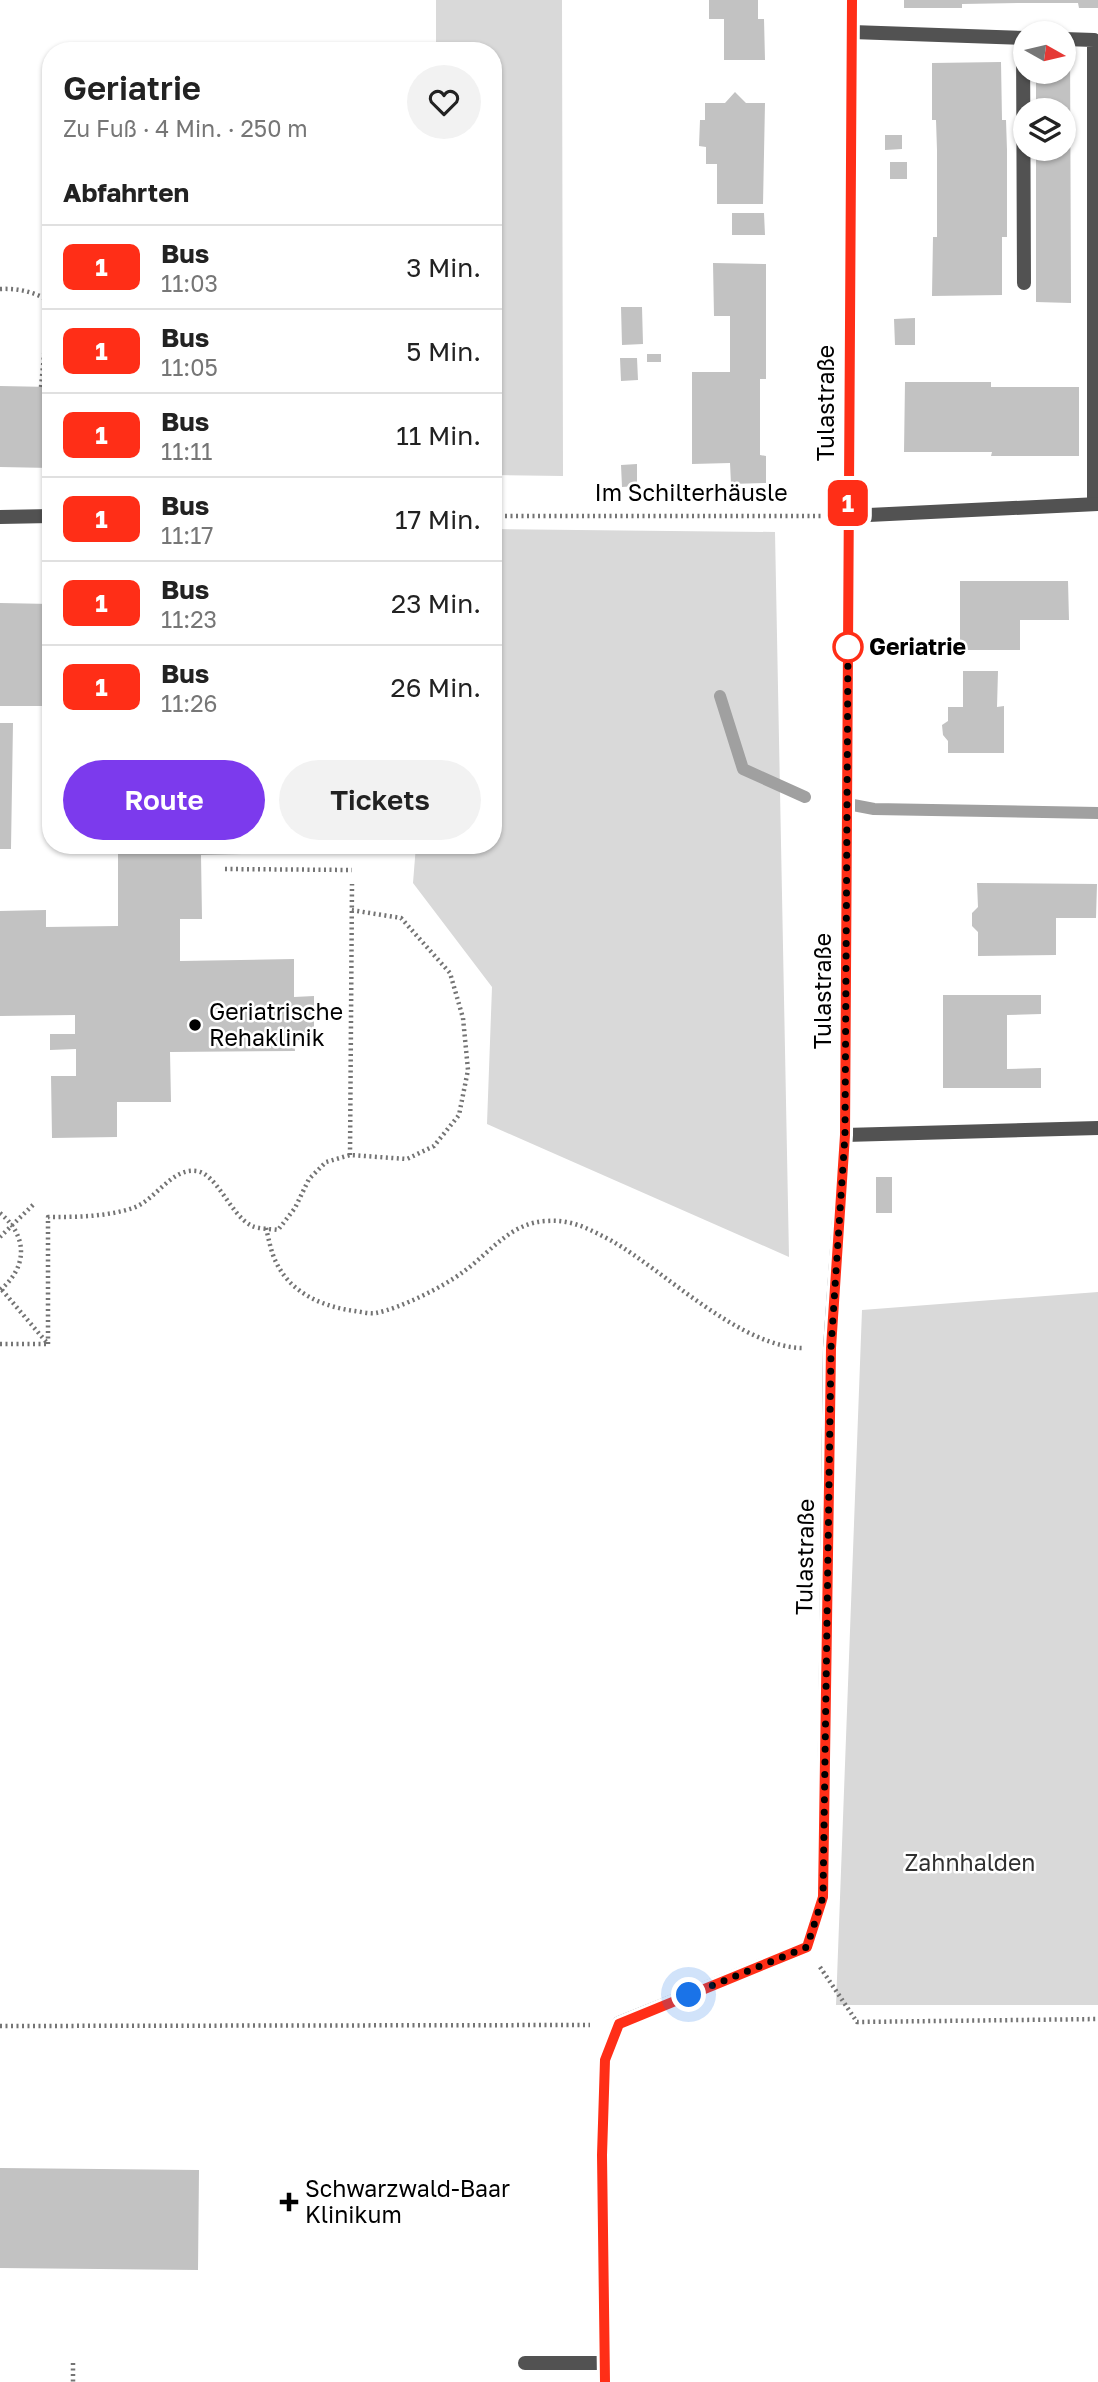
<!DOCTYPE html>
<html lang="de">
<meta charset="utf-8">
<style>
body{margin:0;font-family:"Golos Text",sans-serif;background:#f2f2f2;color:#222;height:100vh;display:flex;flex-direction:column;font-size:26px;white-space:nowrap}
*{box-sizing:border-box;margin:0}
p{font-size:23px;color:#767676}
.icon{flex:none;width:38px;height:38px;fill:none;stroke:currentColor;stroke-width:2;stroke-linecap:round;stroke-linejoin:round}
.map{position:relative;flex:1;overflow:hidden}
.drawer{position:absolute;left:42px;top:42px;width:460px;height:812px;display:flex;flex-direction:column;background:#fff;border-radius:28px;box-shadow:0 2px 5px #0004}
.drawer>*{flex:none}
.badge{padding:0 14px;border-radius:10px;font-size:24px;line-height:46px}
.needle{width:46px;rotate:98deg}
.buttons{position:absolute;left:1013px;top:21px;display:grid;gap:14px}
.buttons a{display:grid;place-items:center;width:63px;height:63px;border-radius:50%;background:#fff;box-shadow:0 2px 5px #0004;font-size:35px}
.you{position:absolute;width:35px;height:35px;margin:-18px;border:5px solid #fff;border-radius:50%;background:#1a73e8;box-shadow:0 0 0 10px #1a73e833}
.map>.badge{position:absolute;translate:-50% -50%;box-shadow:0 0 0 4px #fff}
h2{padding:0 21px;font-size:26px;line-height:63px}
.round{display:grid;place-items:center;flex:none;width:74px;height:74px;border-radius:37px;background:#f2f2f2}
.head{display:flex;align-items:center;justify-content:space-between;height:119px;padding:0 21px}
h1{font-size:33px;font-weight:600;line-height:52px}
.cta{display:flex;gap:14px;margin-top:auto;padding:14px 21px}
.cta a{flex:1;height:80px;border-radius:42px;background:#7c3aed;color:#fff;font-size:28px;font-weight:600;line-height:80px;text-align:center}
.cta a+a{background:#f2f2f2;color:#222}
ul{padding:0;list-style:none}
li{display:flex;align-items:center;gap:21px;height:84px;padding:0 21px;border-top:2px solid #e0e0e0}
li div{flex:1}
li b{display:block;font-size:26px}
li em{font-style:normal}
li .badge{min-width:77px;font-weight:700;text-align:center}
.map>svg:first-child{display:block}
</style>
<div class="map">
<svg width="1098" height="2382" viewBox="0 0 1098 2382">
<rect width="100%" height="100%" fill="#fff"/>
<path fill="#d9d9d9" d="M 436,0 L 562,0 L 563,476 L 494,475 L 494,51 L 436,51 Z
M 494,529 L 775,532 L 789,1257 L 487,1124 L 492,987 L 413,883 L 416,845 L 494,845 Z
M 1098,1292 L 1098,2005 L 836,2005 L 862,1310 Z"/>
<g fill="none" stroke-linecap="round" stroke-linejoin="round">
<path stroke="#a0a0a0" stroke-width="12" d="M 720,696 L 743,769 L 805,797
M 853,805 L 874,809 L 1098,813"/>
</g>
<path fill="#c2c2c2" d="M 709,0 L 758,0 L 758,19 L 764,19 L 765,60 L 724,60 L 724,19 L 709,19 Z
M 904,0 L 1098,0 L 1098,8 L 1079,8 L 1078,3 L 1020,3 L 962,4 L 962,8 L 904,8 Z
M 1064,42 L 1070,42 L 1071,303 L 1036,302 L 1036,149 L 1064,149 L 1064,110 L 1036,110 L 1036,72 L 1064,72 Z
M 1001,62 L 1002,120 L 1006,120 L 1007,150 L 1007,237 L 1002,237 L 1002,295 L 932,296 L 933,237 L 937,237 L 937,150 L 936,120 L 932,120 L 932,63 Z
M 735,92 L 746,103 L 765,103 L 763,204 L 717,204 L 717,164 L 706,164 L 706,147 L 699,146 L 700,120 L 705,120 L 705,103 L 725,103 Z
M 885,135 L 902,135 L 902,149 L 885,150 Z
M 890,162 L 907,162 L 907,179 L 890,179 Z
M 732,213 L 764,213 L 765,235 L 732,235 Z
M 713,263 L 766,264 L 766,379 L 760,379 L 760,455 L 766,456 L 766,483 L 731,484 L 730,463 L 692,464 L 692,372 L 730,372 L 730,316 L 714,316 Z
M 621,307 L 642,307 L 643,344 L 622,345 Z
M 915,318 L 915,345 L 895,345 L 894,319 Z
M 647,354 L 661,354 L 661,362 L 647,362 Z
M 620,358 L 637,358 L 638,380 L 621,381 Z
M 905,382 L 991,382 L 991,387 L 1079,387 L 1079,456 L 991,456 L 992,452 L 904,452 Z
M 0,386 L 51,387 L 51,468 L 0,467 Z
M 637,464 L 637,486 L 622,487 L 621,465 Z
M 960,581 L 1068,581 L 1069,620 L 1020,620 L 1020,650 L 960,650 Z
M 0,603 L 51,604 L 51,706 L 0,706 Z
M 963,671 L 998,671 L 997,707 L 1004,706 L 1004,753 L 948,753 L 948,741 L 943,735 L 942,725 L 948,721 L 948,707 L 963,707 Z
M 0,723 L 13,723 L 11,849 L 0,849 Z
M 118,845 L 242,845 L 242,854 L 201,855 L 202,919 L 180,919 L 180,961 L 294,959 L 294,997 L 314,996 L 314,1040 L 294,1040 L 295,1051 L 170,1052 L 171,1102 L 117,1102 L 117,1137 L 52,1138 L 51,1076 L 76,1076 L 76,1049 L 50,1050 L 50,1034 L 75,1034 L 75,1015 L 0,1016 L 0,911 L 46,910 L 46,927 L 118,926 Z
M 977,883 L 1097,884 L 1096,918 L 1056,918 L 1056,955 L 978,956 L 978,932 L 972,926 L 972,913 L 978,907 Z
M 943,995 L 1041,995 L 1041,1014 L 1007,1015 L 1007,1069 L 1041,1068 L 1041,1088 L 943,1088 Z
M 876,1177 L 892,1177 L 892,1213 L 876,1213 Z
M 0,2168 L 199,2170 L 198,2270 L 0,2268 Z"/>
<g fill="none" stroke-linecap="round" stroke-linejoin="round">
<path stroke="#747474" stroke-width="4.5" stroke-dasharray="2 3.5" stroke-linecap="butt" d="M 0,289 C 18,288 35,292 51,302
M 41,387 L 47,324 L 51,315
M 494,516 L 823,516
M 225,869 L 352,870
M 350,1155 L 352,884
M 0,1213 C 28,1236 28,1267 0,1290
M 266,1228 C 269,1240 271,1253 277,1264 C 292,1294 324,1307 355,1311 C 362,1312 370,1314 376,1313 C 401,1308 443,1287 463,1272 C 491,1252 511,1222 547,1221 C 572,1219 591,1230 612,1241 C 666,1272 742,1349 805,1348
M 0,1237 L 35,1203
M 2,1290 L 48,1344
M 0,1344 L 47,1344
M 48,1344 L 48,1217 C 77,1217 105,1217 133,1208 C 156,1200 171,1168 196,1171 C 217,1173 230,1215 252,1226 C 259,1229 271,1229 278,1230 L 295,1208 L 309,1179 L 326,1162 L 350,1155 L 407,1159 L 434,1146 L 459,1115 L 468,1070 L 463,1018 L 450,973 L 401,918 L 351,910
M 820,1967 L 857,2022 L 1098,2019
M 0,2026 L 590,2025
M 73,2363 L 73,2382"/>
<path stroke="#525252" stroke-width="14" d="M 852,32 L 1026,38
M 1023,38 L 1024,283
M 1064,39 L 1094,40 L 1094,504
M 0,517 L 51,516
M 525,2363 L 605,2363"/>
<path stroke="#525252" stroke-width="14" d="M 848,516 L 1098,504
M 845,1135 L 1098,1128
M 605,2382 L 602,2155 L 605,2060 L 619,2023 L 807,1947 L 823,1897 L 830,1348 L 845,1135 L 852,0"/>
</g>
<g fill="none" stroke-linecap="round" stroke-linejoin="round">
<defs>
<path id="line" d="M 605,2382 L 602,2155 L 605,2060 L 619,2024 L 807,1947 L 823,1897 L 831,1348 L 845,1135 L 852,0"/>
</defs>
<use href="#line" stroke="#fff" stroke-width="16"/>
<use href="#line" stroke="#ff2e17" stroke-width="10"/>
<path stroke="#000" stroke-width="7" stroke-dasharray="0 12.6" d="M 689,1995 L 807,1947 L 823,1897 L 831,1348 L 845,1135 L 848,647"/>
</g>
<circle fill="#fff" stroke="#ff2e17" stroke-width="3.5" cx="848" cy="647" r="14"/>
<g fill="#000" stroke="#fff" stroke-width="2.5">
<circle cx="195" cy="1025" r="7"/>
<path d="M285.5 2191.5h7v7h7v7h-7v7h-7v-7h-7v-7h7z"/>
</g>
<g text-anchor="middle" stroke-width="5" stroke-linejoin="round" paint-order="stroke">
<g font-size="23" fill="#000" stroke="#fff">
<text transform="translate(826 403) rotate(-90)" y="8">Tulastraße</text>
<text x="691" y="501">Im Schilterhäusle</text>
<text transform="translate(823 991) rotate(-90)" y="8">Tulastraße</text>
<text transform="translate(805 1557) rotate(-89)" y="8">Tulastraße</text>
</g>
<g font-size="23" font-weight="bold" fill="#000" stroke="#fff" text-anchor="start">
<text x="869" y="655">Geriatrie</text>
</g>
<g font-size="23" fill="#000" stroke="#fff" text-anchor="start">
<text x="209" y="1020">Geriatrische<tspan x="209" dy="26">Rehaklinik</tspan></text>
<text x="305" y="2197">Schwarzwald-Baar<tspan x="305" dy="26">Klinikum</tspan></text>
</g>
<g font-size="23" fill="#303030" stroke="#fff">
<text x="970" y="1871">Zahnhalden</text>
</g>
</g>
</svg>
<div class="buttons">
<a><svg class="needle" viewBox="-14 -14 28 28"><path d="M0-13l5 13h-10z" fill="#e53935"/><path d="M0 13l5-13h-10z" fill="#767676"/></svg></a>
<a><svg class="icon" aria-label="layers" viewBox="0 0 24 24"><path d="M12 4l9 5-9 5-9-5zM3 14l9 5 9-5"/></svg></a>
</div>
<div class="you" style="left:689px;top:1995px"></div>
<b class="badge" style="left:848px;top:503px;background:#ff2e17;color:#fff">1</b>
<section class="drawer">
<div class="head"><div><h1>Geriatrie</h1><p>Zu Fuß · 4 Min. · 250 m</p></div><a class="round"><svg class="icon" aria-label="heart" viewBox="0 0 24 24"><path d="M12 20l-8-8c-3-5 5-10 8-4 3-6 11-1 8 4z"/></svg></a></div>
<h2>Abfahrten</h2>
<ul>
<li><span class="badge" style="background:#ff2e17;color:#fff">1</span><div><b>Bus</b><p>11:03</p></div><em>3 Min.</em></li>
<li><span class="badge" style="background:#ff2e17;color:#fff">1</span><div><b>Bus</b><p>11:05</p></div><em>5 Min.</em></li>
<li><span class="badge" style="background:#ff2e17;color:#fff">1</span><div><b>Bus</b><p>11:11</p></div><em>11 Min.</em></li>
<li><span class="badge" style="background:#ff2e17;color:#fff">1</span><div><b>Bus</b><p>11:17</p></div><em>17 Min.</em></li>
<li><span class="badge" style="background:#ff2e17;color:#fff">1</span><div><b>Bus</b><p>11:23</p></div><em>23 Min.</em></li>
<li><span class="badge" style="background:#ff2e17;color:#fff">1</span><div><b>Bus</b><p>11:26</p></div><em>26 Min.</em></li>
</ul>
<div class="cta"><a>Route</a><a>Tickets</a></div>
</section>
</div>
